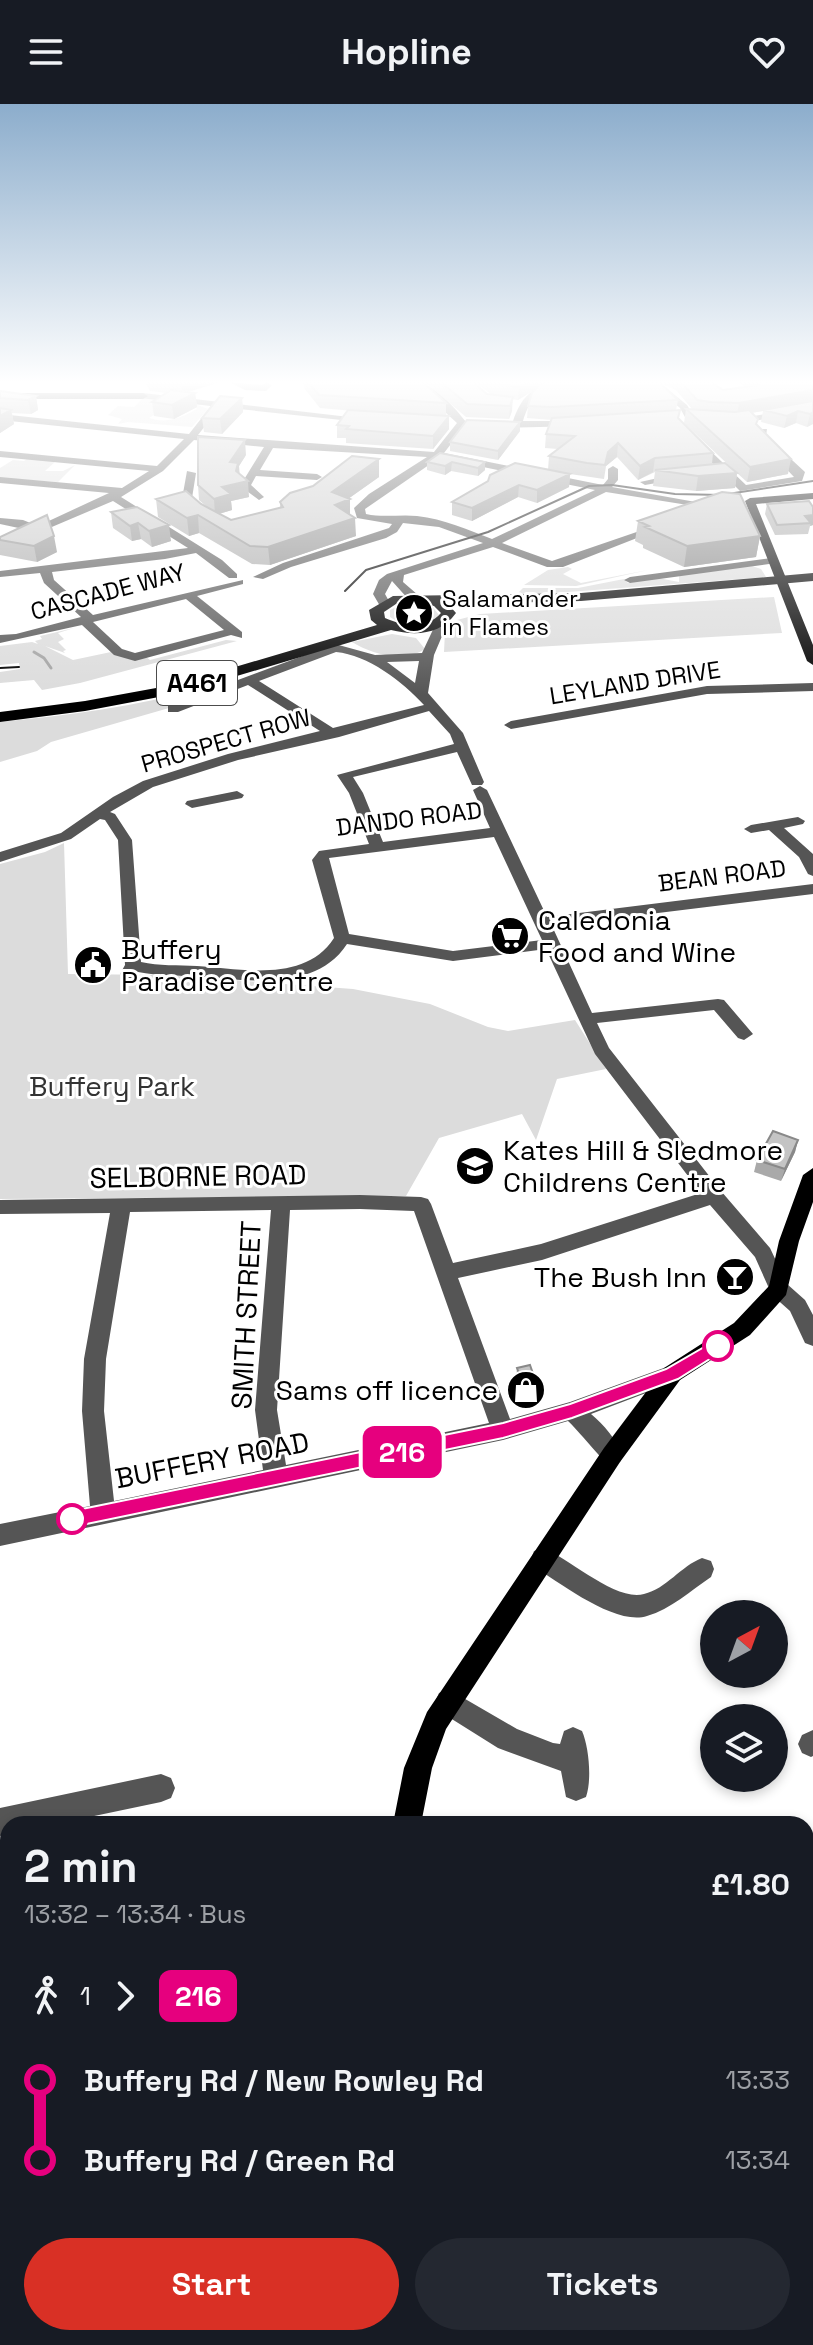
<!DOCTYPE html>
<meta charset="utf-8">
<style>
body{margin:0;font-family:"Space Grotesk",sans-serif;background:#242831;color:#f1f3f6;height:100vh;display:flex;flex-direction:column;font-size:30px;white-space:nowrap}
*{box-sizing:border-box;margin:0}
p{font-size:26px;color:#9ea1a6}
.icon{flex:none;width:44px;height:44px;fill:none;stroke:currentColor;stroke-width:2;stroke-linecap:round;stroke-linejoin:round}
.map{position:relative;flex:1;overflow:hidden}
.side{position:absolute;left:0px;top:1712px;width:814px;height:530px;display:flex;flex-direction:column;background:#171b24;border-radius:24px 24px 0 0;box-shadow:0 4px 12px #0003}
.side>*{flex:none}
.badge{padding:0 16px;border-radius:12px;font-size:28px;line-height:52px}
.needle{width:52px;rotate:41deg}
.tools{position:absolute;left:700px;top:1496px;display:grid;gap:16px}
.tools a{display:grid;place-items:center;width:88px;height:88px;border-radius:50%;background:#171b24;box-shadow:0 4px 12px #0003;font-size:40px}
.map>.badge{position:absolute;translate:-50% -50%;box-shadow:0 0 0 4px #fff}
.legs{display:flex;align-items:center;gap:12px;height:88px;padding:0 24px;font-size:26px}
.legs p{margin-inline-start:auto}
.overview{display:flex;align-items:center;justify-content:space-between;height:136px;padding:0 24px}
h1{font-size:44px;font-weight:600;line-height:60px}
.primary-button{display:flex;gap:16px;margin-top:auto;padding:16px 24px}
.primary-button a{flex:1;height:92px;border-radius:48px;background:#d93025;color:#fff;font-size:32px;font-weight:600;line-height:92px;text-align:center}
.primary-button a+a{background:#242831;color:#f1f3f6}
ul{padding:0 24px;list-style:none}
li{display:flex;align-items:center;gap:28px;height:80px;font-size:30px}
li i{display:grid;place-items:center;width:12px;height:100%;margin:0 10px;background:currentColor}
li i::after{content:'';width:20px;height:20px;margin:-10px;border:6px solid;border-radius:50%;background:#171b24}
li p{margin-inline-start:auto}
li:first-child i{background:linear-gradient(#0000 50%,currentColor 0)}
li:last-child i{background:linear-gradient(currentColor 50%,#0000 0)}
header{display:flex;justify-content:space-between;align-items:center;height:104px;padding:0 24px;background:#171b24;font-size:36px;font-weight:600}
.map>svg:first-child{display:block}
</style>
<header><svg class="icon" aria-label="menu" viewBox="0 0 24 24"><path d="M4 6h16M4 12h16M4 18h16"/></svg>Hopline<svg class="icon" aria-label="heart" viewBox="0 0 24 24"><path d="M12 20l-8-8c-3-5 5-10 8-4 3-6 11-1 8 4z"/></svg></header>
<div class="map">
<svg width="813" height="2241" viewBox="0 0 813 2241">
<rect width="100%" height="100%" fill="#fff"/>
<path fill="#dcdcdc" d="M 143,294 L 185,298 L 172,300 L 149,314 C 166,320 181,314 197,305 L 195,300 L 208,305 L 192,323 L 128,318 L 118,320 L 122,315 L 108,311 L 118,302 L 134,303 Z
M 28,354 L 56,357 L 45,367 L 63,367 L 75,361 L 58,378 L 0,374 L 0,364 L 13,356 L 24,357 Z
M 752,462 L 761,465 L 766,473 L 515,492 L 523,484 L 578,484 L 624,475 L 628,479 L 658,474 L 679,478 L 679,471 Z
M 568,463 L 572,465 L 563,470 L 581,479 L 648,466 L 576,482 L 524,481 L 548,466 Z
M 774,493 L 782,529 L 444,548 L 445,527 L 457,516 L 480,510 Z
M 407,498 L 431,501 L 439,511 C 426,524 405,523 390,513 L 390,506 Z
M 74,524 L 58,529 L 64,535 L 58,538 L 66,546 L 63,547 L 65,549 L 45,542 L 73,556 L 111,548 L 129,555 L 146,553 L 150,556 L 226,536 L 237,537 L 80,579 L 42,586 L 34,576 L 0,579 L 0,568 L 20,565 L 19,559 L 0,561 L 0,542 L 32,538 L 38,540 L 35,537 L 42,535 L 40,532 Z
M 392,530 L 416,534 L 425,545 C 404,559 371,550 352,538 Z
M 202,584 L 216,585 L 169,604 L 51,638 L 37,647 L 0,658 L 0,618 C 68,611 136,603 202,584 Z
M 64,739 L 68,870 L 165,871 L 353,885 L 430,900 L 488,923 L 508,927 L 575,916 L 606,965 L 557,975 L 536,1036 L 522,1010 L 439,1034 L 406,1092 L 0,1095 L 0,760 L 45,748 Z"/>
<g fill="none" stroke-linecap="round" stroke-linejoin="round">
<path stroke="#a3a3a3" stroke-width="3" d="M 34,548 L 44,554 L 51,564"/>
<path fill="#555" fill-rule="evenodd" d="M 229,278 L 262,281 L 267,278 L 272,281 L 266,287 L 245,286 Z
M 412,278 C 434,278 454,303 467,319 L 444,349 L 603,381 L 608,375 L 608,365 L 613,362 L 618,365 L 618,376 L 612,383 L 718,402 L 713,405 L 606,388 L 502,439 L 552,457 L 660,420 L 665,423 L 563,463 L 547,463 L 493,443 L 404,471 L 403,478 L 418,491 L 418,497 L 410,497 L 392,477 L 385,490 L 390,499 L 384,503 L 380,502 L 373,490 L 379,476 L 387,470 L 483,439 L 439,423 L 403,419 L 397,428 L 386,434 L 291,463 L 263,475 L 253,473 L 283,459 L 389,424 L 392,420 L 357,414 L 354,404 L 369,390 L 427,353 L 273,344 L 260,366 L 317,370 L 322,373 L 317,376 L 256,372 L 251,381 L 264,393 L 259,396 L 240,382 L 264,343 L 194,336 L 163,367 L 121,393 L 222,456 L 237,470 L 237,474 L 229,474 L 196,449 L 165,455 L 52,468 L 54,476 L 93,511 L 243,476 L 243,480 L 197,492 L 242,528 L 242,534 L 231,531 L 135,557 L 114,551 L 82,521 L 0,539 L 0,531 L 16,530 L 81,513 L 44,479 L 40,469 L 0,473 L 0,467 L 188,444 L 113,397 L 0,445 L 0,438 L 28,426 L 0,420 L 0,414 L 23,416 L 38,422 L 109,389 L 0,379 L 0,373 L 122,384 L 149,367 L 0,353 L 0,347 L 157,362 L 184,335 L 0,316 L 0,310 L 189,330 L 211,302 L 140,294 L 143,289 L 375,316 L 370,319 L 220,303 L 198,331 L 434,348 L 457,319 ZM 439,354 L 595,386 L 492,435 C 468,426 444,415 417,412 C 400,410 384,414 366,410 L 365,405 ZM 186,495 L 224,526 L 135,549 L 122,545 L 93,518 Z
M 555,278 L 558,283 C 537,287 529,297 523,317 L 577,317 L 580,322 L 494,324 L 489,321 L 513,317 C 521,294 531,283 555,278 Z
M 649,278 L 659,278 L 687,301 L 693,311 C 731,322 775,307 813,300 L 813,306 C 771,313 728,327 686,315 L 680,304 Z
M 761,325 L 767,325 L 766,332 L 805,368 L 802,377 L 740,387 L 688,335 L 696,333 L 746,381 L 794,373 L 758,335 Z
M 187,367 L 196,369 L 192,394 L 206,407 L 206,411 L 198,411 L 182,395 Z
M 681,369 L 686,372 L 685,374 L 645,381 L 640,378 Z
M 772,454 L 778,457 L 776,459 L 630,479 L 624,476 L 630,473 Z
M 438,515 L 448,518 L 434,551 L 428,589 L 463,629 L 484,678 L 482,681 L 472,681 L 457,648 L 353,673 L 363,689 L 383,738 L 490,724 L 473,686 L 480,682 L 487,686 L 547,813 L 813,780 L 813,790 L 552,822 L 592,909 L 718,895 L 724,896 L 753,930 L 744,936 L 738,934 L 714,906 L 597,919 L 609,944 L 721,1087 L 770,1144 L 787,1180 L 805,1196 L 813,1211 L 813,1242 L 805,1239 L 790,1207 L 772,1191 L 755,1153 L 710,1101 L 542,1156 L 458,1174 L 510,1315 L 570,1298 L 672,1261 L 680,1264 L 683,1270 L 680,1276 L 591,1310 C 604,1321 616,1335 623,1351 L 620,1358 C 614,1360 613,1362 607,1359 C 603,1357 577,1325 568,1317 L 503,1336 L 0,1442 L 0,1420 L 90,1402 L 82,1307 L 84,1255 L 110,1109 L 0,1110 L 0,1096 L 360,1091 L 421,1093 L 428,1095 L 431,1100 L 453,1159 L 541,1140 L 701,1089 L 595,950 L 546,845 L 453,857 L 347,840 C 316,888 248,876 199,873 C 178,871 158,872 138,868 L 134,874 L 128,875 L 120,870 L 125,861 L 118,736 L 105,716 L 100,715 L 71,735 L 0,758 L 0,748 L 61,729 L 113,693 L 143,677 L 228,650 L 320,627 L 248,581 L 178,608 L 168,608 L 168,602 L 335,540 L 375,551 L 422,549 ZM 336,548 C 368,551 402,577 424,601 L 333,624 L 259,577 ZM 419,557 L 415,579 L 387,558 ZM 429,607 L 450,630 L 454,640 L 337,671 L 349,689 L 369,740 L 319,747 L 312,756 L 334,834 C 305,879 242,865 197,862 C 178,861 159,862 141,858 L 132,736 L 115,710 L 110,708 L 153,683 L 238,656 L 339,633 ZM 494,733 L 542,836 L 453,847 L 349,830 L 329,754 ZM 360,1105 L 414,1107 L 489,1319 L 286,1361 L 277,1306 L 290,1106 ZM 271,1106 L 255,1306 L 263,1366 L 114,1397 L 104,1307 L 106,1255 L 130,1108 Z
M 813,579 L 813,587 L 707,590 L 511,625 L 504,621 L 511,617 L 707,582 Z
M 237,687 L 244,691 L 242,694 L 192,704 L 185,700 L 187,697 Z
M 798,713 L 805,717 L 803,720 L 784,724 L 813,750 L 813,772 L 808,770 L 799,753 L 769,726 L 751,729 L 744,725 L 751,721 Z
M 543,1444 C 569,1454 616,1498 644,1490 C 666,1485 681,1462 702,1454 L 711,1457 L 714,1465 L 711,1473 C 690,1487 671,1505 647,1512 C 615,1522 561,1479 534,1463 L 531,1455 L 534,1447 Z
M 448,1585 L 517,1625 L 553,1639 L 560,1640 L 564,1627 L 573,1623 L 582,1627 C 589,1643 592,1676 586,1693 L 576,1697 L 566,1693 L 561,1667 L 498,1644 L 439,1607 L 435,1598 L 439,1589 Z
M 813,1626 L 813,1652 L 811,1653 L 802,1649 L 798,1640 L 802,1631 Z
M 161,1670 L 171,1674 L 175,1684 L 171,1694 L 161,1698 L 56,1720 L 8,1720 L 8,1730 L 0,1732 L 0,1704 Z
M 0,1958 L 8,1958 L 8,1990 L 0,1990 Z
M 813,2116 L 813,2150 L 806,2152 L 806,2118 Z
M 694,2234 L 728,2234 L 731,2241 L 697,2241 Z"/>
<path fill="#000" fill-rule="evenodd" d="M 0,289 L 143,289 L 148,292 L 143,295 L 0,295 Z
M 813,389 L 813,395 L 756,400 L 813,541 L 813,561 L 807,557 L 745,397 L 750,394 Z
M 813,1064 L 813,1098 L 799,1137 L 786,1191 L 750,1231 L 680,1276 L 620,1358 L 446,1625 L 432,1664 L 421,1720 L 393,1720 L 404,1664 L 427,1608 L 604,1344 L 664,1264 L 734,1219 L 769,1182 L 779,1137 L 803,1071 Z
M 393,2234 L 427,2234 L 426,2241 L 392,2241 Z"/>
<path fill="#000" fill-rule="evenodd" d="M 813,469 L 813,477 L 581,497 L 448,500 L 456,509 C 440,531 416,532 391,526 L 180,589 L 85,607 L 0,618 L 0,608 L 85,597 L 178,580 L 377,521 L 371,516 L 369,506 L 393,492 L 581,489 ZM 414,498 L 434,502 L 441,509 C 426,526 404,522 385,514 L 384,508 L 396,500 Z"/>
<path stroke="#000" stroke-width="2" d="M 345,487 L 366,466 L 488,428 L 589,382 L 612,381 L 675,390 L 721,391 L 813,377
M 0,564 L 19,563"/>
</g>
<path fill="#a9a9a9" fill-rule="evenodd" d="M 145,278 L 220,278 L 187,288 L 195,289 L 197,303 L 174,315 L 154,312 L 152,298 L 167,289 L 150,287 Z
M 303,278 L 423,278 L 446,299 L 446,312 L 449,312 L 449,325 L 433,345 L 346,339 L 346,334 L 337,334 L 337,321 L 354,307 L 320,304 L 304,284 Z
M 425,278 L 473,278 L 487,290 L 492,291 L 475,278 L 711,278 L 723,286 L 745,283 L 739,278 L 813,278 L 813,320 L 807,323 L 796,319 L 784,324 L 761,318 L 763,307 L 751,309 L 757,321 L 788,370 L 747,378 L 737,369 L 735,384 L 696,387 L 653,382 L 655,368 L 638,376 L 617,353 L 606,362 L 604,375 L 570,370 L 569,383 L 537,399 L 518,393 L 472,417 L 452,411 L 452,398 L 548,366 L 549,352 L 558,345 L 545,344 L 546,330 L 552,316 L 527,314 L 528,302 L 537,284 L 518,296 L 512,295 L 512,307 L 509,315 L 466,313 ZM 662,280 L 676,286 L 692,305 L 686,305 L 684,319 L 737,369 L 712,360 L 713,349 L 679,315 L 676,306 L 678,296 Z
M 0,287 L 36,292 L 38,306 L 31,310 L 12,309 L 14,320 L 0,329 Z
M 242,294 L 243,308 L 222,330 L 204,328 L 202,314 Z
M 520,327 L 498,356 L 450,347 L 450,338 Z
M 246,351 L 239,362 L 239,370 L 249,393 L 231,397 L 232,406 L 219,410 L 231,416 L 280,404 L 280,398 L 313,382 L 379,355 L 379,373 L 348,395 L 350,411 L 356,432 L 270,461 L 252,460 L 199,429 L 189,432 L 158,413 L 156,395 L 201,400 L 207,403 L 199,396 L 198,381 Z
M 427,358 L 485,358 L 485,366 L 478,372 L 451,367 L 445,371 L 427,366 Z
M 767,400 L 813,403 L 813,421 L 810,422 L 808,430 L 775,431 L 765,410 Z
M 137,403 L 171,437 L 152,443 L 141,435 L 132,437 L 113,424 L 111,408 Z
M 638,417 L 760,432 L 756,453 L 684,463 L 643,444 L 643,441 L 635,437 Z
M 0,433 L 57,448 L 37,458 L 0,451 Z
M 798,1036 L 795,1048 L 781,1077 L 754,1068 L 757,1056 Z
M 517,1264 L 538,1284 L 537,1296 L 524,1298 L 516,1276 Z"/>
<path fill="#898989" d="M 181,278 L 220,278 L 182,290 Z
M 527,278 L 544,278 L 544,280 L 518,296 L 519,283 Z
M 813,286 L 813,298 L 763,306 L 763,307 L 737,311 L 739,299 Z
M 195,289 L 197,303 L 174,315 L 172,301 Z
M 36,292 L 38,306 L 31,310 L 28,296 Z
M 513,293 L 512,307 L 509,315 L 510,302 Z
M 242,294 L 243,308 L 222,330 L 220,315 Z
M 11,306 L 14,320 L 0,329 L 0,312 Z
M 798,307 L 796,319 L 784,324 L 787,312 Z
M 813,308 L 813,320 L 807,323 L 810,310 Z
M 449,312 L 449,325 L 433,345 L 433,332 Z
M 520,318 L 520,327 L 498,356 L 498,347 Z
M 245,336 L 246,351 L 239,362 L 240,374 L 248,377 L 249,393 L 231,397 L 232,406 L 215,411 L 214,395 L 222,383 L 230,358 Z
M 618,339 L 617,353 L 606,362 L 604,375 L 608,348 Z
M 655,354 L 653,368 L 638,376 L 640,362 Z
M 379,355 L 379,373 L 345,397 L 350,395 L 350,413 L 333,406 L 332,388 Z
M 791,355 L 788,370 L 747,378 L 750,363 Z
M 452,358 L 451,367 L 445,371 L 445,362 Z
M 485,358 L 485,366 L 478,372 L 478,364 Z
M 737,369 L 735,384 L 696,387 L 698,372 Z
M 570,370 L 569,383 L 537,399 L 537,386 Z
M 519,381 L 518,393 L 472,417 L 472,404 Z
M 198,411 L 199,429 L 189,432 L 187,414 Z
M 813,411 L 813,421 L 810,422 L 811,419 L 805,412 Z
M 355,414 L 356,432 L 270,461 L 268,443 Z
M 138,419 L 141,435 L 132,437 L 130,422 Z
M 169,421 L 171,437 L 152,443 L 149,427 Z
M 54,432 L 57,448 L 37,458 L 34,442 Z
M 760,432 L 756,453 L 684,463 L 687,442 Z
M 798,1036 L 795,1048 L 781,1077 L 785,1065 Z"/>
<path fill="#c4c4c4" stroke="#898989" stroke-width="2" d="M 308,278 L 423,278 L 446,299 L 319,291 Z
M 441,278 L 473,278 L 487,290 L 513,293 L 510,302 L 467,300 Z
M 493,278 L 527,278 L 519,283 L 496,280 Z
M 546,278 L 659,278 L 678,296 L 552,303 L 528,302 L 532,289 L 540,280 Z
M 681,278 L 711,278 L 723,286 L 759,281 L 756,278 L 813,278 L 813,286 L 739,299 L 710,298 L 697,296 Z
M 171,286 L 195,289 L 172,301 L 152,298 Z
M 0,287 L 36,292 L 28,296 L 0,294 Z
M 220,292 L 242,294 L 220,315 L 202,314 Z
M 813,297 L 813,308 L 810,310 L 798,307 L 787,312 L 763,306 Z
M 0,304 L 11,306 L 0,312 Z
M 686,305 L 735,308 L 749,306 L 758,315 L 756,320 L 791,355 L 750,363 Z
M 348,306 L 449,312 L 433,332 L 346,325 L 349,322 L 337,321 Z
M 680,306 L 678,314 L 713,349 L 655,354 L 640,362 L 618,339 L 608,348 L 605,361 L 587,359 L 549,352 L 575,332 L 546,330 L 552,314 Z
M 467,316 L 520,318 L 498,347 L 450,338 Z
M 198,333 L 245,336 L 230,358 L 238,359 L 236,367 L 248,377 L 222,383 L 231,390 L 214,395 L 198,381 Z
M 440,349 L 485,358 L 478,364 L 452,358 L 445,362 L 427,358 Z
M 352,352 L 379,355 L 332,388 L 350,395 L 335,401 L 355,414 L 268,443 L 250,442 L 198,411 L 187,414 L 156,395 L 186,387 L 201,400 L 231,416 L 283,403 L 280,398 L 290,389 L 313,382 Z
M 515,359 L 570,370 L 537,386 L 519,381 L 472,404 L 452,398 L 488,377 L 490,371 Z
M 725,359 L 737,369 L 698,372 L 655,366 Z
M 722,388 L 740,390 L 760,432 L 687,442 L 645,423 L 649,422 L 638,417 Z
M 809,397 L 813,403 L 813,411 L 805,412 L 811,419 L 777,421 L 767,400 Z
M 137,403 L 169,421 L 149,427 L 138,419 L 130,422 L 111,408 Z
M 47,411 L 54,432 L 34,442 L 0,436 L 0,433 Z
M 773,1027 L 798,1036 L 785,1065 L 757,1056 Z
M 530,1261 L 538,1284 L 525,1286 L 517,1264 Z"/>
<linearGradient id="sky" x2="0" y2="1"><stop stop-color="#8cadcc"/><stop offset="0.47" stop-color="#fff"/><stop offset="1" stop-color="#fff" stop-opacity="0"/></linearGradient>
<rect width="813" height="592" fill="url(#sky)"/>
<path fill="#e6007e" stroke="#fff" stroke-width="2" d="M 718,1235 L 724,1237 L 726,1242 L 724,1246 L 678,1275 L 572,1314 L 503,1334 L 72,1423 L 66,1421 L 63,1415 L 66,1409 L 72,1407 L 503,1319 L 570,1300 L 666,1265 Z"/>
<defs>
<symbol id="sight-disc" viewBox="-11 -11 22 22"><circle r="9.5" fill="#000" stroke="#fff"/><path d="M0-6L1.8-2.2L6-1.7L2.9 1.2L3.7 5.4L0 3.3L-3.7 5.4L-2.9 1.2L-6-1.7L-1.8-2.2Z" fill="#fff"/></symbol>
<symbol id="supermarket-disc" viewBox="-11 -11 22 22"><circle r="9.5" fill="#000" stroke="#fff"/><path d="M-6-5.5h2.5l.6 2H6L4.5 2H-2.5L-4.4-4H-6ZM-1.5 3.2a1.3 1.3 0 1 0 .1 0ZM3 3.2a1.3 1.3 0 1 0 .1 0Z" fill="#fff"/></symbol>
<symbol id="civic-disc" viewBox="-11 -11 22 22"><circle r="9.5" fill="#000" stroke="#fff"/><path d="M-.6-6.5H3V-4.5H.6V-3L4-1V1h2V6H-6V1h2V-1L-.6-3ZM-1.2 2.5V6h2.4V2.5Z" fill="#fff"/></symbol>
<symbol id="school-disc" viewBox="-11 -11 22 22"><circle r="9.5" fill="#000" stroke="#fff"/><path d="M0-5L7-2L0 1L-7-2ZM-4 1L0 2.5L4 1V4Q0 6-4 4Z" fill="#fff"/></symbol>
<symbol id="bar-disc" viewBox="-11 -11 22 22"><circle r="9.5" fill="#000" stroke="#fff"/><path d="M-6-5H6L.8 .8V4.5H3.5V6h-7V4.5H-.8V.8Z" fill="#fff"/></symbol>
<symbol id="shop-disc" viewBox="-11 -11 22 22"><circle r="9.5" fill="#000" stroke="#fff"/><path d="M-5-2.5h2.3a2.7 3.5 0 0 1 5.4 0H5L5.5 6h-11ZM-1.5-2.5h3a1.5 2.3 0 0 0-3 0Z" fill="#fff"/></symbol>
</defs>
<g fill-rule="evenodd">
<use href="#sight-disc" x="392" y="487" width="44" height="44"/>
<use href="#supermarket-disc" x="488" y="810" width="44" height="44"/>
<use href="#civic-disc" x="71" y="839" width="44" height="44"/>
<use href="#school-disc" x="453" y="1040" width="44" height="44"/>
<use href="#bar-disc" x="713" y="1151" width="44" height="44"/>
<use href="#shop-disc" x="504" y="1264" width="44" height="44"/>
</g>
<g fill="#fff" stroke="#e6007e" stroke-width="4">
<circle cx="718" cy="1242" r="14"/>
<circle cx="72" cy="1415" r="14"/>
</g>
<g text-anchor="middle" stroke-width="6" stroke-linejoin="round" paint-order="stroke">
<g font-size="24" fill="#000" stroke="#fff">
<text transform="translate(108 488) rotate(-15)" y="8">CASCADE WAY</text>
<text transform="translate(635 579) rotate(-9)" y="8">LEYLAND DRIVE</text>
<text transform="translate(226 637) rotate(-16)" y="8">PROSPECT ROW</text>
<text transform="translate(409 715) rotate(-7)" y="8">DANDO ROAD</text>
<text transform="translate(722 772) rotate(-7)" y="8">BEAN ROAD</text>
</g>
<g font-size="24" fill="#000" stroke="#fff" text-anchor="start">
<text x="442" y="503">Salamander<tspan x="442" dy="28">in Flames</tspan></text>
</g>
<rect fill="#fff" stroke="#4c4c4c" stroke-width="2" x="157" y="557" width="80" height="44" rx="6"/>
<g font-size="26" font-weight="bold" fill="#000">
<text x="197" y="588">A461</text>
</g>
<g font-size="28" fill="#000" stroke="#fff" text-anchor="start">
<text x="538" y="826">Caledonia<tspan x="538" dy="32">Food and Wine</tspan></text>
<text x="121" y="855">Buffery<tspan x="121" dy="32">Paradise Centre</tspan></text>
<text x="503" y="1056">Kates Hill &amp; Sledmore<tspan x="503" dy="32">Childrens Centre</tspan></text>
<text x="707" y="1183" text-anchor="end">The Bush Inn</text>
<text x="498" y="1296" text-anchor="end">Sams off licence</text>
</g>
<g font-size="28" fill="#333" stroke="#fff">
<text x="112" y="992">Buffery Park</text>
</g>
<g font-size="28" fill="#000" stroke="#fff">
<text transform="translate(198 1072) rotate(-1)" y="10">SELBORNE ROAD</text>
<text transform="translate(246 1211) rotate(-87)" y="10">SMITH STREET</text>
<text transform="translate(212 1356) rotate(-11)" y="10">BUFFERY ROAD</text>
</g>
</g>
</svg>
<div class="tools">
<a><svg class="needle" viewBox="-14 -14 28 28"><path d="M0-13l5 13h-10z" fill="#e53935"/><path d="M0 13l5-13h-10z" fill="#9ea1a6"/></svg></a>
<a><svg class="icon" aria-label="layers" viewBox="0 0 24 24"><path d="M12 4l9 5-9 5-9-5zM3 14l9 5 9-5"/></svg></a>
</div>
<b class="badge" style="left:402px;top:1348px;background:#e6007e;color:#fff">216</b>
<section class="side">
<div class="overview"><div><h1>2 min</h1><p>13:32 – 13:34 · Bus</p></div><b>£1.80</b></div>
<div class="legs"><svg class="icon" aria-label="walk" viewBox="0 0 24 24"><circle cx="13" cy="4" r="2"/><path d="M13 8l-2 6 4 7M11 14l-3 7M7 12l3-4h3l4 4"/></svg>1<svg class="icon" aria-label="forward" viewBox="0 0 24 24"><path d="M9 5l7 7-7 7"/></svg><b class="badge" style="background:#e6007e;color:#fff">216</b></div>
<ul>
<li><i style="color:#e6007e"></i><b>Buffery Rd / New Rowley Rd</b><p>13:33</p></li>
<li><i style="color:#e6007e"></i><b>Buffery Rd / Green Rd</b><p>13:34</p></li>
</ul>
<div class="primary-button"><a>Start</a><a>Tickets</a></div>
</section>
</div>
